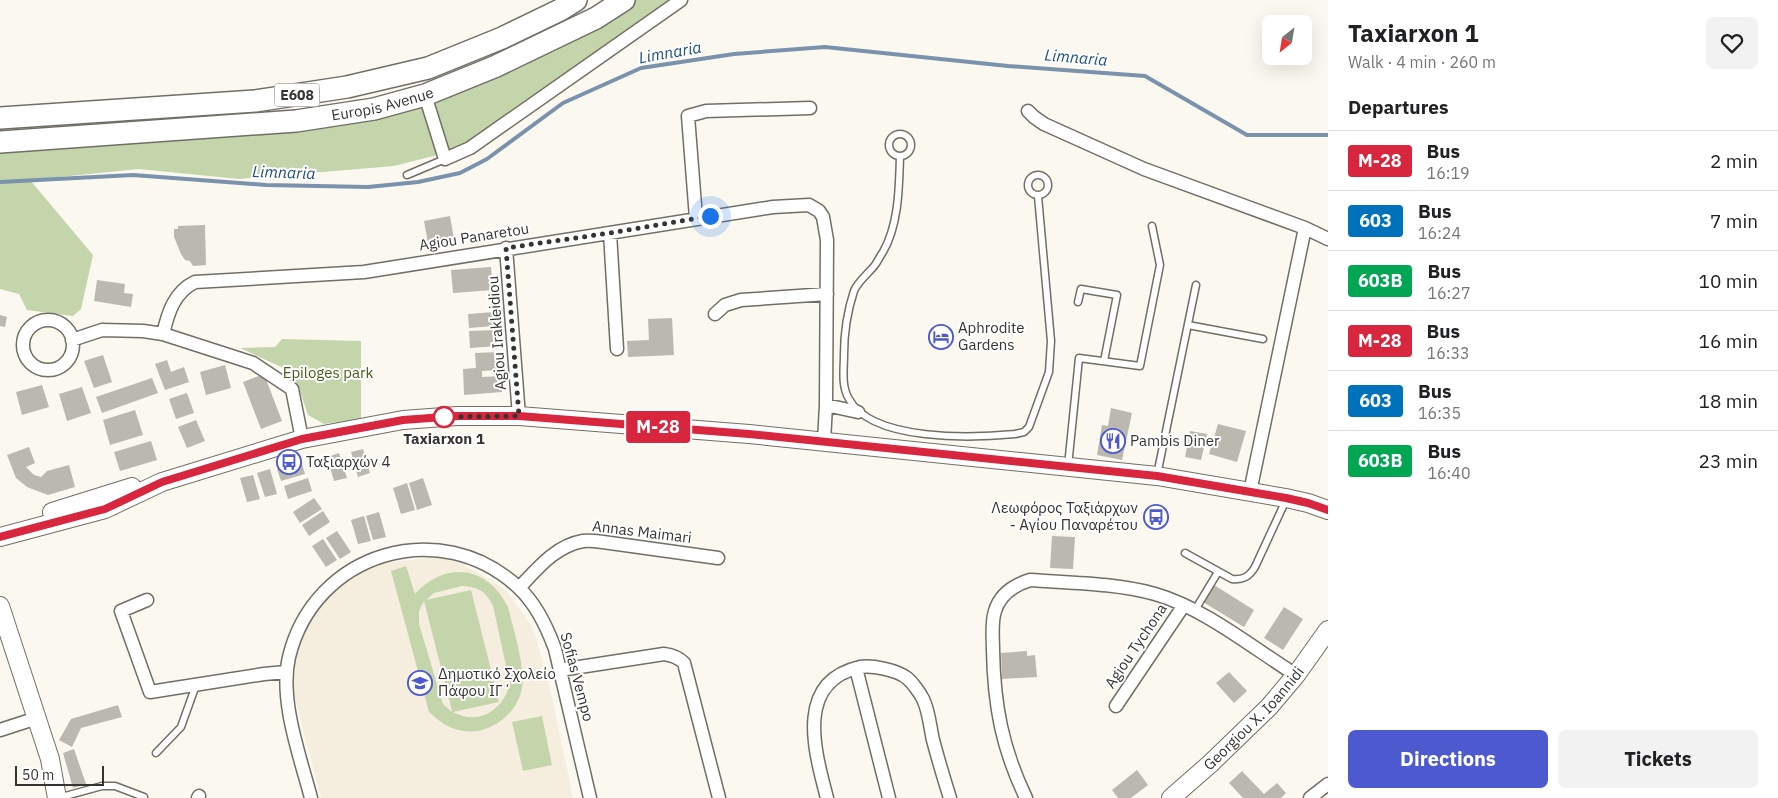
<!DOCTYPE html>
<meta charset="utf-8">
<style>
body{margin:0;font-family:"IBM Plex Sans",sans-serif;background:#f2f2f2;color:#202124;height:100vh;display:flex;flex-direction:column;font-size:19px;white-space:nowrap}
*{box-sizing:border-box;margin:0}
p{font-size:16px;color:#757577}
.icon{flex:none;width:28px;height:28px;fill:none;stroke:currentColor;stroke-width:2;stroke-linecap:round;stroke-linejoin:round}
.map{position:relative;flex:1;overflow:hidden}
.side{display:flex;flex-direction:column;background:#fff;width:450px}
.side>*{flex:none}
.badge{padding:0 10px;border-radius:4px;font-size:18px;line-height:32px}
.needle{width:32px;rotate:210deg}
.tools{position:absolute;left:1262px;top:15px;display:grid;gap:10px}
.tools a{display:grid;place-items:center;width:50px;height:50px;border-radius:8px;background:#fff;box-shadow:0 5px 20px #0002;font-size:25px}
.scale{position:absolute;left:15px;bottom:12px;width:89px;box-sizing:border-box;padding-left:5px;border:2px solid #353431;border-top:0;font-size:14px;line-height:18px;white-space:nowrap;color:#353431;-webkit-text-stroke:4px #fff;paint-order:stroke}
.you{position:absolute;width:25px;height:25px;margin:-12px;border:4px solid #fff;border-radius:50%;background:#1a73e8;box-shadow:0 0 0 8px #1a73e833}
.map>.badge{position:absolute;translate:-50% -50%;box-shadow:0 0 0 2px #fff}
h2{padding:0 20px;font-size:19px;line-height:45px}
.round{display:grid;place-items:center;flex:none;width:52px;height:52px;border-radius:8px;background:#f2f2f2}
.head{display:flex;align-items:center;justify-content:space-between;height:85px;padding:0 20px}
h1{font-size:24px;font-weight:700;line-height:38px}
.primary-button{display:flex;gap:10px;margin-top:auto;padding:10px 20px}
.primary-button a{flex:1;height:58px;border-radius:8px;background:#4d59cf;color:#fff;font-size:20px;font-weight:700;line-height:58px;text-align:center}
.primary-button a+a{background:#f2f2f2;color:#202124}
ul{padding:0;list-style:none}
li{display:flex;align-items:center;gap:15px;height:60px;padding:0 20px;border-top:1px solid #e0e0e0}
li div{flex:1}
li b{display:block;font-size:19px}
li em{font-style:normal}
li .badge{min-width:55px;font-weight:700;text-align:center}
main{display:flex;flex:1;min-height:0}
.map>svg:first-child{display:block}
</style>
<main>
<div class="map">
<svg width="1328" height="798" viewBox="0 0 1328 798">
<rect width="100%" height="100%" fill="#fbf8ef"/>
<path fill="#f5eede" d="M 437,557 L 460,563 L 494,582 L 508,593 L 531,625 L 536,637 L 552,697 L 573,798 L 321,798 L 293,691 L 292,675 L 295,659 L 308,623 L 335,590 L 351,577 L 376,564 Z"/>
<path fill="#c4d5ac" fill-rule="evenodd" d="M 626,0 L 668,0 L 541,90 L 465,148 L 394,166 L 239,179 L 139,169 L 30,180 L 93,255 L 81,309 L 73,316 L 27,310 L 19,294 L 0,289 L 0,149 L 259,135 L 392,112 Z
M 282,339 L 361,341 L 361,419 L 324,424 L 308,415 L 299,388 L 290,371 L 240,348 L 275,347 Z
M 406,566 L 415,594 C 446,560 488,566 508,607 C 513,627 526,670 522,688 C 517,717 484,739 455,729 C 445,726 437,719 429,712 L 391,571 ZM 462,586 C 478,587 486,591 493,606 L 510,684 C 503,710 479,726 453,712 L 499,702 L 471,590 L 426,600 L 434,593 ZM 424,601 L 452,711 L 452,712 L 443,704 L 419,624 L 419,611 Z
M 542,716 L 552,765 L 523,771 L 512,722 Z"/>
<g fill="none" stroke-linecap="round" stroke-linejoin="round">
<path stroke="#7b92ac" stroke-width="4" d="M 0,182 L 133,175 L 266,185 L 368,187 L 418,182 L 460,173 L 487,159 L 563,103 L 641,68 L 734,54 L 825,47 L 1008,66 L 1145,76 L 1247,135 L 1328,135"/>
</g>
<path fill="#bbb8af" d="M 450,216 L 454,239 L 428,243 L 424,221 Z
M 205,225 L 206,265 L 193,266 L 190,261 L 185,260 L 181,254 L 174,237 L 174,229 L 178,229 L 178,226 Z
M 491,267 L 493,290 L 453,293 L 451,270 Z
M 97,280 L 125,284 L 124,293 L 133,294 L 131,307 L 94,301 Z
M 494,312 L 495,326 L 469,328 L 468,314 Z
M 0,315 L 7,317 L 5,327 L 0,326 Z
M 672,318 L 674,355 L 628,357 L 627,341 L 649,340 L 648,319 Z
M 497,330 L 498,346 L 470,348 L 469,331 Z
M 500,352 L 501,370 L 482,371 L 482,377 L 501,376 L 502,392 L 464,395 L 463,369 L 476,368 L 475,353 Z
M 103,355 L 112,382 L 94,388 L 84,361 Z
M 167,360 L 171,372 L 184,367 L 189,382 L 165,390 L 155,364 Z
M 225,365 L 231,388 L 206,395 L 200,372 Z
M 264,374 L 282,421 L 261,429 L 243,382 Z
M 152,378 L 158,393 L 102,413 L 96,397 Z
M 42,385 L 49,407 L 22,415 L 16,392 Z
M 82,387 L 91,413 L 67,421 L 59,394 Z
M 187,393 L 194,413 L 176,419 L 169,399 Z
M 1111,408 L 1132,413 L 1122,460 L 1097,455 L 1102,425 L 1108,426 Z
M 135,410 L 143,435 L 110,445 L 103,420 Z
M 196,420 L 205,441 L 187,448 L 178,427 Z
M 1218,424 L 1246,431 L 1237,462 L 1209,454 Z
M 1190,431 L 1207,434 L 1201,460 L 1185,457 Z
M 151,441 L 157,460 L 120,471 L 114,452 Z
M 29,447 L 35,463 L 26,467 L 34,475 L 41,477 L 47,471 L 69,465 L 75,487 L 48,495 L 27,487 L 16,478 L 7,455 Z
M 363,449 L 370,473 L 358,477 L 351,452 Z
M 339,453 L 347,478 L 334,481 L 327,457 Z
M 301,461 L 305,474 L 281,481 L 277,469 Z
M 270,469 L 277,494 L 265,497 L 257,473 Z
M 253,475 L 260,499 L 247,502 L 240,478 Z
M 308,478 L 312,491 L 288,499 L 284,486 Z
M 423,478 L 432,505 L 417,510 L 409,483 Z
M 407,483 L 415,510 L 401,514 L 393,488 Z
M 314,498 L 322,509 L 300,523 L 293,512 Z
M 323,511 L 330,522 L 309,536 L 302,525 Z
M 379,512 L 386,537 L 373,540 L 366,516 Z
M 364,516 L 371,541 L 358,544 L 351,520 Z
M 337,531 L 351,552 L 340,559 L 326,538 Z
M 1052,536 L 1075,537 L 1073,569 L 1050,568 Z
M 323,539 L 337,560 L 326,567 L 312,546 Z
M 1214,585 L 1254,610 L 1244,627 L 1203,602 Z
M 1284,607 L 1303,619 L 1283,650 L 1264,638 Z
M 1027,651 L 1027,656 L 1035,655 L 1037,677 L 1002,679 L 1001,653 Z
M 1229,672 L 1247,691 L 1234,703 L 1216,683 Z
M 118,705 L 122,717 L 81,728 L 72,747 L 59,740 L 71,719 Z
M 74,749 L 86,784 L 73,788 L 63,753 Z
M 1137,770 L 1148,785 L 1131,798 L 1118,798 L 1112,790 Z
M 1242,771 L 1264,794 L 1277,783 L 1286,793 L 1281,798 L 1243,798 L 1229,783 Z"/>
<g fill="none" stroke-linecap="round" stroke-linejoin="round">
<defs>
<path id="lane" d="M889 145a11 11 0 1 1 22 0a11 11 0 1 1-22 0Z
M 900,156 C 899,187 899,224 883,252 C 880,256 878,261 875,265 C 868,274 858,281 854,291 C 847,312 844,333 844,355 C 844,369 841,386 849,399 C 872,442 974,438 1015,434 L 1024,432 L 1029,427 L 1049,372 L 1051,341 L 1038,196
M1028 185a10 10 0 1 1 20 0a10 10 0 1 1-20 0Z
M 407,175 L 445,159
M 1078,302 L 1081,289 L 1117,295 L 1104,361
M 1188,325 L 1263,339
M 1068,466 L 1079,358 L 1140,366 L 1160,265 L 1152,226
M 1157,475 L 1196,285
M 1185,553 L 1232,579 C 1243,580 1249,577 1255,567 L 1286,500
M 1195,610 L 1218,572
M 156,753 L 181,727 L 196,685
M 58,798 L 102,786 L 115,786 L 144,797"/>
<path id="street" d="M 425,95 L 445,159 L 470,148 L 681,0
M 1028,111 L 1034,117 L 1044,124 L 1144,169 L 1305,228 L 1328,239
M 696,218 L 688,116 L 706,111 L 810,108
M 610,233 L 617,349
M 506,248 L 519,416
M 715,314 L 725,305 L 741,300 L 827,294
M23 345a25 25 0 1 1 50 0a25 25 0 1 1-50 0Z
M 163,334 C 168,313 174,292 195,282 L 364,272 L 773,207 L 809,205 L 819,211 L 823,217 L 827,240 L 826,405 L 824,442
M 72,340 L 102,330 L 143,331 L 163,334 L 253,363 L 292,389 L 302,439
M 826,405 L 858,412
M 1250,492 L 1305,228
M 519,588 C 537,569 555,546 583,541 C 589,540 596,541 603,542 L 718,558
M 147,600 L 121,611 L 150,692 L 264,674 L 286,672
M 856,668 L 889,798
M 560,670 L 664,654 C 672,655 678,657 684,663 L 719,798
M 1116,706 L 1184,605
M 0,730 L 37,718
M 198,798 L 199,796
M 311,798 C 300,756 279,700 289,657 C 314,553 440,514 519,588 C 536,604 547,627 555,649 L 590,798
M 827,798 C 815,752 794,682 860,667 C 872,665 897,670 907,678 C 912,682 920,693 923,699 C 929,711 930,727 933,740 C 938,759 944,779 950,798
M 1026,798 C 1002,748 994,705 993,650 C 993,638 991,623 995,611 C 1000,594 1014,585 1030,580 C 1071,583 1115,583 1155,594 C 1204,608 1253,648 1296,675
M 1310,798 L 1328,784"/>
<g id="secondary">
<path d="M 52,512 L 132,487"/>
<path d="M 0,537 L 105,509 L 162,482 L 302,439 L 403,420 L 457,416 L 519,416 L 749,434 L 1157,476 L 1286,498 L 1308,503 L 1328,510"/>
<path d="M 0,606 L 50,759 L 57,798"/>
<path id="s1" d="M 1171,798 L 1210,764 L 1269,707 L 1296,675 L 1328,630"/>
</g>
<g id="highway">
<path d="M 0,118 L 255,101 L 347,87 L 428,68 L 502,38 L 560,10 L 576,0"/>
<path id="s2" d="M 0,142 L 296,121 L 374,109 L 425,95 L 494,67 L 596,18 L 624,0"/>
</g>
</defs>
<use href="#lane" stroke="#716e66" stroke-width="9"/>
<use href="#street" stroke="#716e66" stroke-width="15"/>
<use href="#secondary" stroke="#716e66" stroke-width="20"/>
<use href="#highway" stroke="#716e66" stroke-width="24"/>
<use href="#lane" stroke="#fff" stroke-width="6"/>
<use href="#street" stroke="#fff" stroke-width="12"/>
<use href="#secondary" stroke="#fff" stroke-width="18"/>
<use href="#highway" stroke="#fff" stroke-width="21"/>
</g>
<g fill="none" stroke-linecap="round" stroke-linejoin="round">
<defs>
<path id="line" d="M 0,537 L 105,509 L 162,482 L 302,439 L 403,420 L 457,416 L 519,416 L 749,434 L 1157,476 L 1286,498 L 1308,503 L 1328,510"/>
</defs>
<use href="#line" stroke="#fff" stroke-width="11"/>
<use href="#line" stroke="#d7263d" stroke-width="8"/>
<path stroke="#353431" stroke-width="5" stroke-dasharray="0 9" d="M 444,417 L 439,417 L 519,416 L 506,248 L 610,233 L 710,216"/>
</g>
<defs>
<symbol id="hotel-ring" viewBox="-11 -11 22 22"><circle r="9.5" fill="#fff" stroke="#4d59cf" stroke-width="1.5"/><path d="M-6-4.5h1.5V1H6V5H4.5V3h-9V5H-6ZM-4 0a1.8 1.8 0 1 1 3.6 0ZM.5 0V-2.5h3Q6-2.5 6 0Z" fill="#4d59cf"/></symbol>
<symbol id="restaurant-ring" viewBox="-11 -11 22 22"><circle r="9.5" fill="#fff" stroke="#4d59cf" stroke-width="1.5"/><path d="M-5-6h1v4h1v-4h1v4h1v-4h1v5L-1.5 .5V6h-2V.5L-5-1ZM5-6V6H3V1.5H1.5Q1.5-4 5-6Z" fill="#4d59cf"/></symbol>
<symbol id="bus-ring" viewBox="-11 -11 22 22"><circle r="9.5" fill="#fff" stroke="#4d59cf" stroke-width="1.5"/><path d="M-5-6H5V4H4V6H2V4H-2V6H-4V4H-5ZM-3.5-4V0h7V-4ZM-3.5 1.2v1.5H-2V1.2ZM2 1.2v1.5H3.5V1.2Z" fill="#4d59cf"/></symbol>
<symbol id="school-ring" viewBox="-11 -11 22 22"><circle r="9.5" fill="#fff" stroke="#4d59cf" stroke-width="1.5"/><path d="M0-5L7-2L0 1L-7-2ZM-4 1L0 2.5L4 1V4Q0 6-4 4Z" fill="#4d59cf"/></symbol>
</defs>
<g fill-rule="evenodd">
<use href="#hotel-ring" x="927" y="323" width="28" height="28"/>
<use href="#restaurant-ring" x="1099" y="427" width="28" height="28"/>
<use href="#bus-ring" x="275" y="448" width="28" height="28"/>
<use href="#bus-ring" x="1142" y="503" width="28" height="28"/>
<use href="#school-ring" x="406" y="669" width="28" height="28"/>
</g>
<circle fill="#fff" stroke="#d7263d" stroke-width="2.5" cx="444" cy="417" r="10"/>
<g text-anchor="middle" stroke-width="4" stroke-linejoin="round" paint-order="stroke">
<rect fill="#fff" stroke="#72716f" stroke-width="1" x="274.5" y="83.5" width="45" height="23" rx="4"/>
<g font-size="14" font-weight="bold" fill="#353431">
<text x="297" y="100">E608</text>
</g>
<g font-size="15" fill="#353431" stroke="#fff">
<text dy="5" stroke="none"><textPath href="#s2" startOffset="385">Europis Avenue</textPath></text>
<text transform="translate(474 237) rotate(-9)" y="5">Agiou Panaretou</text>
<text transform="translate(497 333) rotate(-94)" y="5">Agiou Irakleidiou</text>
<text transform="translate(642 532) rotate(7)" y="5">Annas Maimari</text>
<text transform="translate(1136 646) rotate(-56)" y="5">Agiou Tychona</text>
<text transform="translate(577 677) rotate(75)" y="5">Sofias Vempo</text>
<text dy="5" stroke="none"><textPath href="#s1" startOffset="115">Georgiou X. Ioannidi</textPath></text>
</g>
<g font-size="15" fill="#353431" stroke="#fff" text-anchor="start">
<text x="958" y="333">Aphrodite<tspan x="958" dy="17">Gardens</tspan></text>
<text x="1130" y="446">Pambis Diner</text>
<text x="306" y="467">Ταξιαρχών 4</text>
<text x="1138" y="513" text-anchor="end">Λεωφόρος Ταξιάρχων<tspan x="1138" dy="17">- Αγίου Παναρέτου</tspan></text>
<text x="438" y="679">Δημοτικό Σχολείο<tspan x="438" dy="17">Πάφου ΙΓ΄</tspan></text>
</g>
<g font-size="15" fill="#485d1c" stroke="#fff">
<text x="328" y="378">Epiloges park</text>
</g>
<g font-size="15" font-weight="bold" fill="#353431" stroke="#fff">
<text x="444" y="444">Taxiarxon 1</text>
</g>
<g font-size="16" font-style="italic" fill="#20507f" stroke="#fff">
<text transform="translate(670 52) rotate(-10)" y="6">Limnaria</text>
<text transform="translate(1076 57) rotate(5)" y="6">Limnaria</text>
<text transform="translate(284 172) rotate(2)" y="6">Limnaria</text>
</g>
</g>
</svg>
<div class="tools">
<a><svg class="needle" viewBox="-14 -14 28 28"><path d="M0-13l5 13h-10z" fill="#e53935"/><path d="M0 13l5-13h-10z" fill="#757577"/></svg></a>
</div>
<div class="scale">50 m</div>
<div class="you" style="left:710px;top:216px"></div>
<b class="badge" style="left:658px;top:427px;background:#d7263d;color:#fff">M-28</b>
</div>
<section class="side">
<div class="head"><div><h1>Taxiarxon 1</h1><p>Walk · 4 min · 260 m</p></div><a class="round"><svg class="icon" aria-label="heart" viewBox="0 0 24 24"><path d="M12 20l-8-8c-3-5 5-10 8-4 3-6 11-1 8 4z"/></svg></a></div>
<h2>Departures</h2>
<ul>
<li><span class="badge" style="background:#d7263d;color:#fff">M-28</span><div><b>Bus</b><p>16:19</p></div><em>2 min</em></li>
<li><span class="badge" style="background:#0072bc;color:#fff">603</span><div><b>Bus</b><p>16:24</p></div><em>7 min</em></li>
<li><span class="badge" style="background:#00a651;color:#fff">603B</span><div><b>Bus</b><p>16:27</p></div><em>10 min</em></li>
<li><span class="badge" style="background:#d7263d;color:#fff">M-28</span><div><b>Bus</b><p>16:33</p></div><em>16 min</em></li>
<li><span class="badge" style="background:#0072bc;color:#fff">603</span><div><b>Bus</b><p>16:35</p></div><em>18 min</em></li>
<li><span class="badge" style="background:#00a651;color:#fff">603B</span><div><b>Bus</b><p>16:40</p></div><em>23 min</em></li>
</ul>
<div class="primary-button"><a>Directions</a><a>Tickets</a></div>
</section>
</main>
